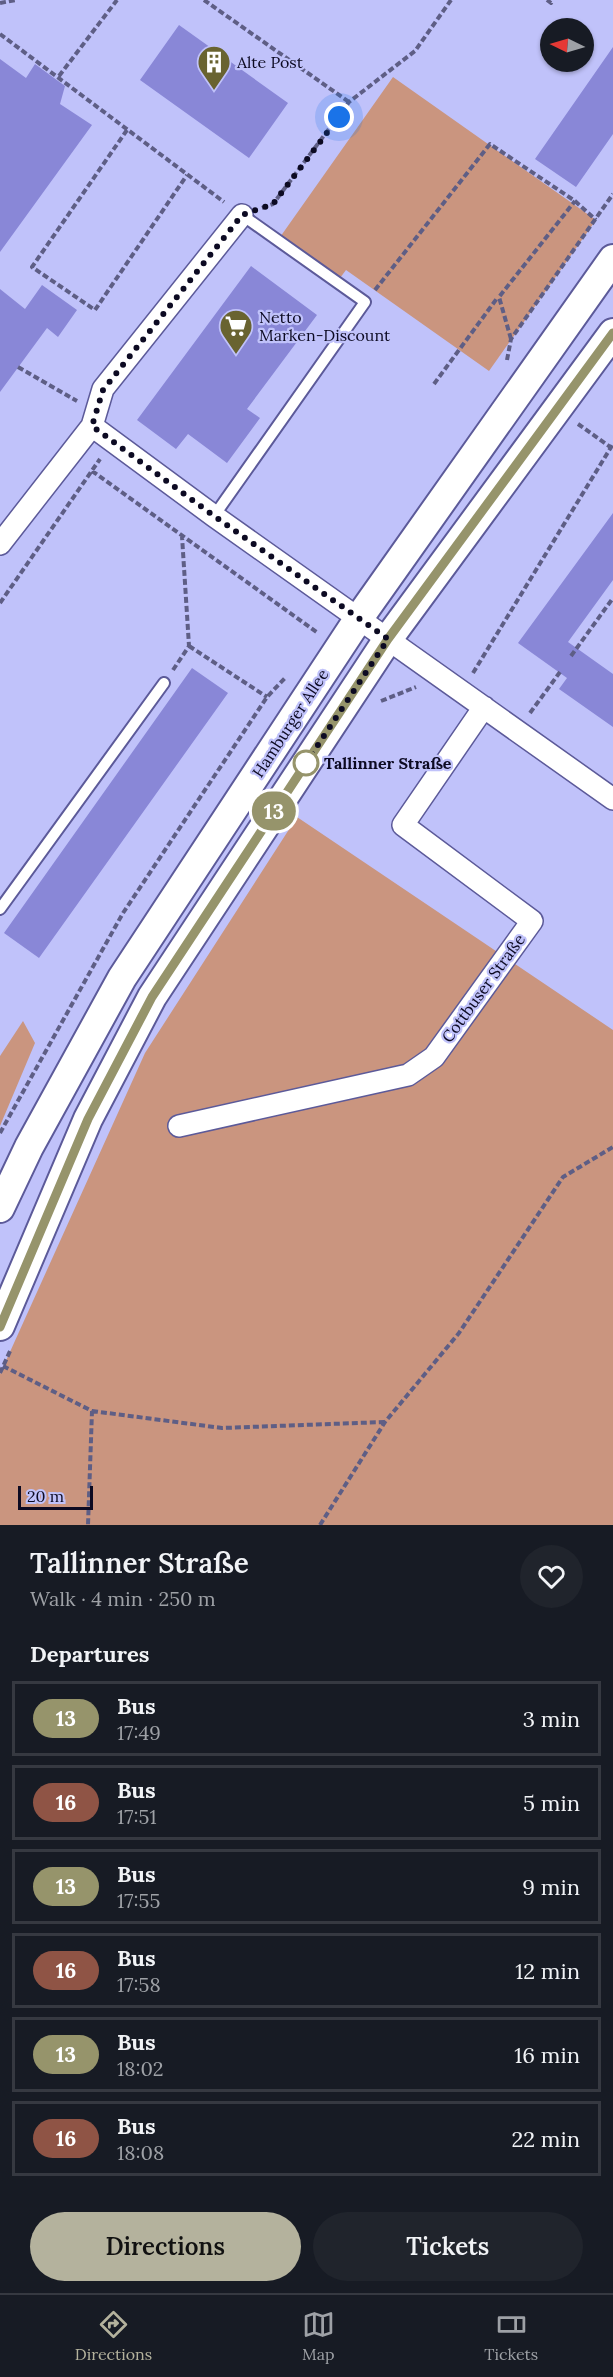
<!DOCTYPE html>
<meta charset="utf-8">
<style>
body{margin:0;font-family:Lora,serif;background:#20242c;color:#f1f3f6;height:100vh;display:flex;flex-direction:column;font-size:22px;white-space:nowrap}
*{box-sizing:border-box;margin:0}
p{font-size:20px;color:#9ea1a6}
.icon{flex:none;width:33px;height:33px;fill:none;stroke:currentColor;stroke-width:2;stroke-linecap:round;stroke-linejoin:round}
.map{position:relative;height:1525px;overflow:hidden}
.side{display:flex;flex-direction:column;background:#171b24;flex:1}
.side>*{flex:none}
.badge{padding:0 12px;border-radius:20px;font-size:21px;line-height:39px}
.needle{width:39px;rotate:275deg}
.controls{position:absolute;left:540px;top:18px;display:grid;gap:12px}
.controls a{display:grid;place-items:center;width:54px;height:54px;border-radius:50%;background:#171b24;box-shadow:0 2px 4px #0004;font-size:30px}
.scale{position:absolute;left:18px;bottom:15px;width:75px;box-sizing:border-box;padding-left:6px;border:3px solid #0c0a22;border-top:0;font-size:16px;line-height:21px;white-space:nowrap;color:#0c0a22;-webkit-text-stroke:4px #c0c2fa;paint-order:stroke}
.you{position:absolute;width:30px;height:30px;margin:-15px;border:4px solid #fff;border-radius:50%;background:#1a73e8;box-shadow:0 0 0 9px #1a73e833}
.map>.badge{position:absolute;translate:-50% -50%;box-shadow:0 0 0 3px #fff}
h2{padding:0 30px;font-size:22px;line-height:54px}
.round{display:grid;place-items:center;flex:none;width:63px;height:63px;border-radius:32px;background:#20242c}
.overview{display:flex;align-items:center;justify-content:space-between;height:102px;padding:0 30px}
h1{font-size:28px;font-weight:600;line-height:45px}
.cta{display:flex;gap:12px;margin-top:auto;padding:12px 30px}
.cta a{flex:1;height:69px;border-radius:36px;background:#b4b29d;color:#111;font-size:24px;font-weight:600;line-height:69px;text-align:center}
.cta a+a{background:#20242c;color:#f1f3f6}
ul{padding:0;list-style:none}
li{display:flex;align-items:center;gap:18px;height:75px;margin:0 12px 9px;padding:0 18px;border:3px solid #363941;border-radius:0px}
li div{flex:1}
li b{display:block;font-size:22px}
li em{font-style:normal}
li .badge{min-width:66px;font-weight:700;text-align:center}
.dock{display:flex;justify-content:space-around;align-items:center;height:84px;border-top:2px solid #363941;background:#171b24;font-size:16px;color:#9ea1a6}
.dock a{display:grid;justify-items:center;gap:3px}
.dock .on{color:#b4b29d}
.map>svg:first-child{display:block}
</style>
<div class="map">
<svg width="613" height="1525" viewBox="0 0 613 1525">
<rect width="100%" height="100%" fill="#c0c2fa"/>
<path fill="#ca957f" d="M 393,77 L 596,220 L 489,371 L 346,270 L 337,282 L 278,240 Z
M 297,817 L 613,1030 L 613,1525 L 0,1525 L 0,1374 L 145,1053 Z
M 23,1021 L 35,1043 L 0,1126 L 0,1056 Z"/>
<path fill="#8987d7" d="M 179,25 L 288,103 L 249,158 L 140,80 Z
M 613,47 L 613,134 L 576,187 L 535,159 Z
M 0,59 L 26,78 L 35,64 L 65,86 L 60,104 L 92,125 L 0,252 Z
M 251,266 L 317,315 L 247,409 L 260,418 L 227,463 L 188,434 L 176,449 L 137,420 Z
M 42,285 L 77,310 L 58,337 L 47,328 L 0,392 L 0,289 L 25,309 Z
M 613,513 L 613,580 L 568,642 L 613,674 L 613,727 L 559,689 L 567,678 L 518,643 Z
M 192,668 L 228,693 L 39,958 L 4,933 Z"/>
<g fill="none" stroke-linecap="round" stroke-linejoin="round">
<defs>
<path id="lane" d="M 214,516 L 365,302 L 242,215
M 0,909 L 164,683"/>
<path id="street" d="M 92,426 L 214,516 L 613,799
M 0,544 L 92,426 L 103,389 L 242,215
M 179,1126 L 408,1075 L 434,1057 L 532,921 L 403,825 L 484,707"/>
<path id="secondary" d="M 0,1208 L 29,1147 L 122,978 L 359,618 L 613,259
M 0,1326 L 88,1119 L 152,997 L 388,639 L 613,333"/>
</defs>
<use href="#lane" stroke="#5c5a99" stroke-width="14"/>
<use href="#street" stroke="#5c5a99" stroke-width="24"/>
<use href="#secondary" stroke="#5c5a99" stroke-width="32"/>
<path stroke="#5e5e85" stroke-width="4" stroke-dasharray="6 3" stroke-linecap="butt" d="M 204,0 L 349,102
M 547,0 L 551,3 L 553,0
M 0,3 L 16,0
M 0,34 L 224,202
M 59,76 L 117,0
M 127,130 L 32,267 L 95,310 L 187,175
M 262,208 L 273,204 L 349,102 L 415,51 L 451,0
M 375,290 L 490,144 L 575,201 L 596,220
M 511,339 L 499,297 L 575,201
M 507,360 L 511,339 L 613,194
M 18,367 L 77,401
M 434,384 L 498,297
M 578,424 L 613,449
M 92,471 L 318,633
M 0,603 L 100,459
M 189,646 L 267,697
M 571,656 L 613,598
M 173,670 L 189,646 L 182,536
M 473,673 L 613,444
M 381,701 L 416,687
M 530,713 L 560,672
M 0,1133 L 123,913 L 267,697 L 286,677
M 3,1366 L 92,1411 L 88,1525
M 0,1373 L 11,1349
M 92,1411 L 222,1428 L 384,1422
M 320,1525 L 385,1422 L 459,1333 L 563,1177 L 613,1147"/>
<use href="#lane" stroke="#fff" stroke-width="10"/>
<use href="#street" stroke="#fff" stroke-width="21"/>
<use href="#secondary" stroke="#fff" stroke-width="28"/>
</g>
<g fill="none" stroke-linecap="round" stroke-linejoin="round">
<defs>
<path id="line" d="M 0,1327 L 88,1119 L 152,997 L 388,639 L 613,333"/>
</defs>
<use href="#line" stroke="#fff" stroke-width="14"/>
<use href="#line" stroke="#96946b" stroke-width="9"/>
<path stroke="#0c0a22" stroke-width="6" stroke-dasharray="0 10.8" d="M 306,763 L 388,639 L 214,516 L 92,426 L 103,390 L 242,215 L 273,204 L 339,117"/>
</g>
<defs>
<symbol id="building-pin" viewBox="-11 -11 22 30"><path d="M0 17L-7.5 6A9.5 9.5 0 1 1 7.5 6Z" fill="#696330" stroke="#c0c2fa"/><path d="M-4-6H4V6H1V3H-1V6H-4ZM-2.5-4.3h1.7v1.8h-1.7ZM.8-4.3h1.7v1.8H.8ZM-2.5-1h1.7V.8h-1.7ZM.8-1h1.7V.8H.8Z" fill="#fff"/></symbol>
<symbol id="supermarket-pin" viewBox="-11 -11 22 30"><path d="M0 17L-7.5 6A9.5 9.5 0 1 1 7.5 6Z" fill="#696330" stroke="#c0c2fa"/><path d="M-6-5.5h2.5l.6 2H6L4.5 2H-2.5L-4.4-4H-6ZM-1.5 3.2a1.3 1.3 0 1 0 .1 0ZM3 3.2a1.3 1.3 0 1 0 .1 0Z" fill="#fff"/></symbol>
</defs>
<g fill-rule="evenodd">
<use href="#building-pin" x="195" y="43" width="38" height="52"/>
<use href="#supermarket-pin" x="217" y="307" width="38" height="52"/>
</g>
<circle fill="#fff" stroke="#96946b" stroke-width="3" cx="306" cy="763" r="12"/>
<g text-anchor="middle" stroke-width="4.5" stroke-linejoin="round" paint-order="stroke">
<g font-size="16" fill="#0c0a22" stroke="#c0c2fa" text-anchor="start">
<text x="237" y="68">Alte Post</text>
<text x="259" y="323">Netto<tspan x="259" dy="18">Marken-Discount</tspan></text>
</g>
<g font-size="16" fill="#0c0a22" stroke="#c0c2fa">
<text transform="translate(290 723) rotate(-57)" y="6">Hamburger Allee</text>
<text transform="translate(483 988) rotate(-54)" y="6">Cottbuser Straße</text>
</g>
<g font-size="16" font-weight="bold" fill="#0c0a22" stroke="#c0c2fa" text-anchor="start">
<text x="324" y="769">Tallinner Straße</text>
</g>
</g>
</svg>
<div class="controls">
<a><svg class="needle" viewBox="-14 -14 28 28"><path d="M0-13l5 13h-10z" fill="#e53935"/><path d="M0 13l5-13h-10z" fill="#9ea1a6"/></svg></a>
</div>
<div class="scale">20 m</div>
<div class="you" style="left:339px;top:117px"></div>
<b class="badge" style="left:274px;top:811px;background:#96946b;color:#fff">13</b>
</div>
<section class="side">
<div class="overview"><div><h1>Tallinner Straße</h1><p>Walk · 4 min · 250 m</p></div><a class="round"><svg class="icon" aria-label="heart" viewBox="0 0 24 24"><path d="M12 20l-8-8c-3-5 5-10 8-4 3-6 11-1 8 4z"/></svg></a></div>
<h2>Departures</h2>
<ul>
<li><span class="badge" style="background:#96946b;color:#fff">13</span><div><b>Bus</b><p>17:49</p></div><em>3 min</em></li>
<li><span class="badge" style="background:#8f5445;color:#fff">16</span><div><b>Bus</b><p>17:51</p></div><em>5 min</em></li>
<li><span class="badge" style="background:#96946b;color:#fff">13</span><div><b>Bus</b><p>17:55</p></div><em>9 min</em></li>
<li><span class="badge" style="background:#8f5445;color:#fff">16</span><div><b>Bus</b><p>17:58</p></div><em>12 min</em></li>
<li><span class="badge" style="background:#96946b;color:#fff">13</span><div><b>Bus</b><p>18:02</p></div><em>16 min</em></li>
<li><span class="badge" style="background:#8f5445;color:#fff">16</span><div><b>Bus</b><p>18:08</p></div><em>22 min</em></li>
</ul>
<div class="cta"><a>Directions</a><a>Tickets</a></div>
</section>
<nav class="dock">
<a class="on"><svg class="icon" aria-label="directions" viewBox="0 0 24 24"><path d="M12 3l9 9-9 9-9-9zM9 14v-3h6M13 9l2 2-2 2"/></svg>Directions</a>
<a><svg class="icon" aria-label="map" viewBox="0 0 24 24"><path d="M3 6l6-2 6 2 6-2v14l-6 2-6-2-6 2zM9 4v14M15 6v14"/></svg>Map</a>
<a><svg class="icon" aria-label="tickets" viewBox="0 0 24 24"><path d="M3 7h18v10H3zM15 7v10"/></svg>Tickets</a>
</nav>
